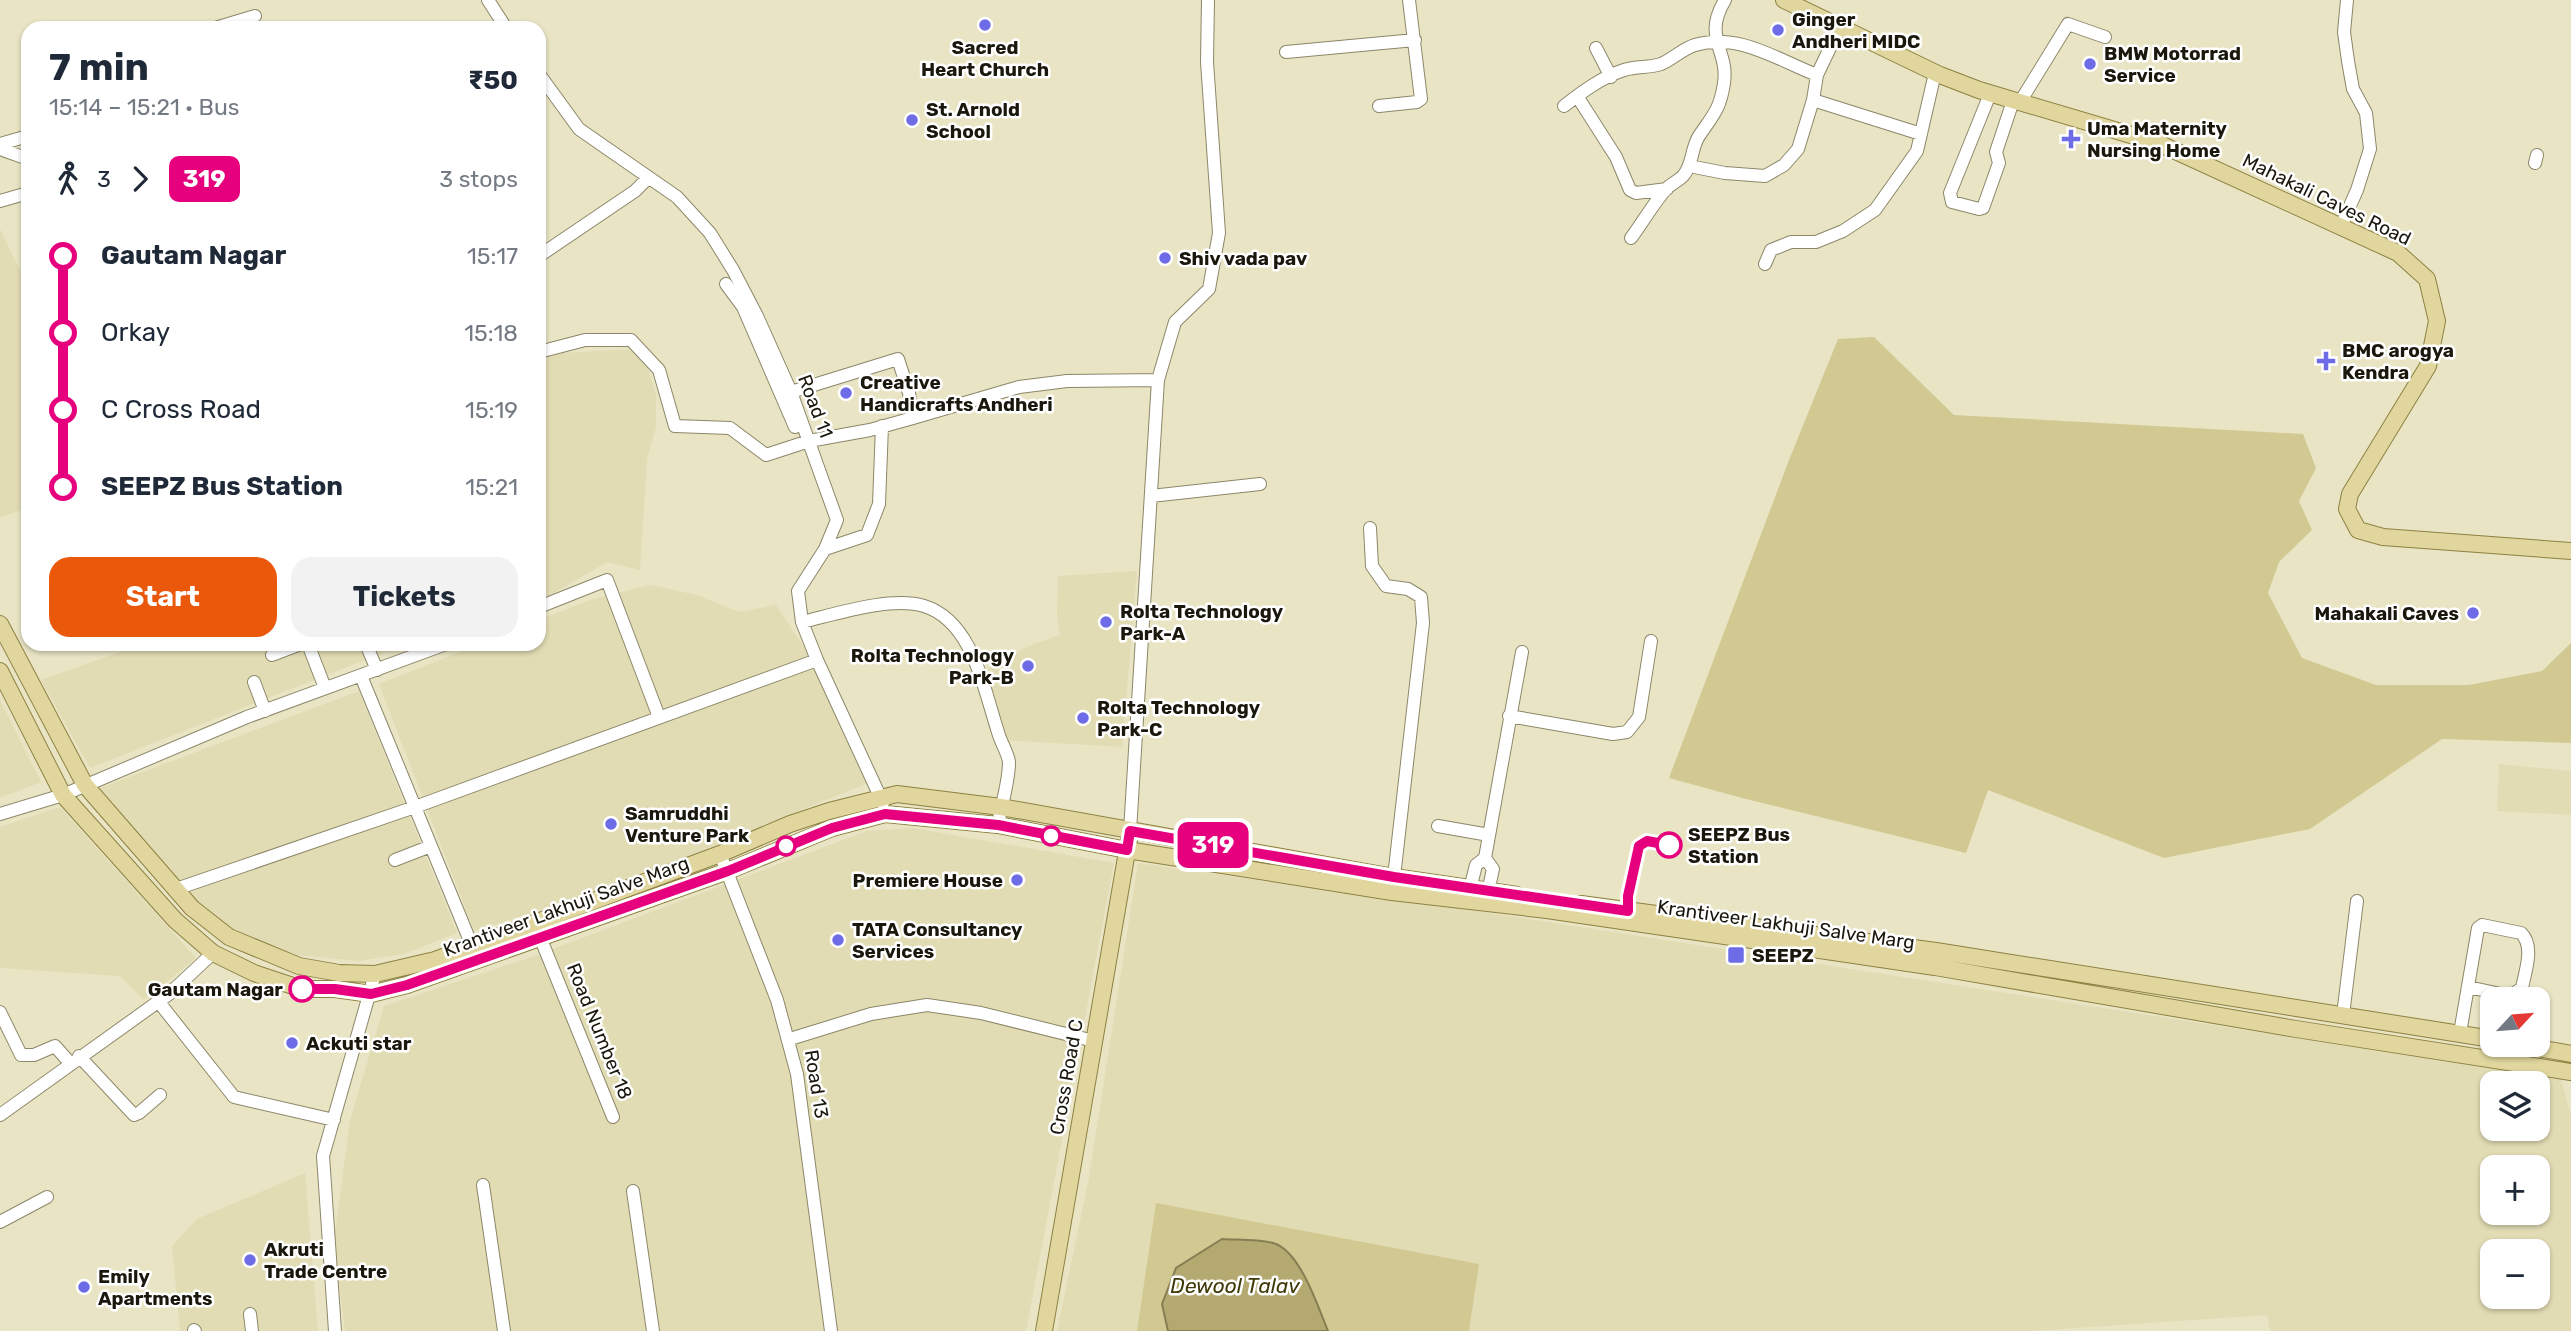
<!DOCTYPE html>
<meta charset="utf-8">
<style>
body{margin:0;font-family:Rubik,sans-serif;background:#f2f2f3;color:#1f2937;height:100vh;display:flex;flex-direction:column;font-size:26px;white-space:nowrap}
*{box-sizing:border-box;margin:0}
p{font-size:23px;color:#747a83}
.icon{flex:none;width:38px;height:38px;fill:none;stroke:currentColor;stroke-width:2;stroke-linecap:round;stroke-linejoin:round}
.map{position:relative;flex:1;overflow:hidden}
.drawer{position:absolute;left:21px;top:21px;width:525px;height:630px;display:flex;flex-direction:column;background:#fff;border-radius:21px;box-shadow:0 2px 5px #0004}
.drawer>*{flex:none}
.badge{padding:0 14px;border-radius:10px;font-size:24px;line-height:46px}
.needle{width:46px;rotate:64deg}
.buttons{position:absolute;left:2480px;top:987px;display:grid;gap:14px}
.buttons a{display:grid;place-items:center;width:70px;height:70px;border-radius:14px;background:#fff;box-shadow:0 2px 5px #0004;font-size:35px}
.map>.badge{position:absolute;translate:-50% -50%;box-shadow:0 0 0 4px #fff}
.legs{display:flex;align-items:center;gap:10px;height:77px;padding:0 28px;font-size:23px}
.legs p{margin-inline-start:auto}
.head{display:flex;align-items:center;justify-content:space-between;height:119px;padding:0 28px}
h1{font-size:38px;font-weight:700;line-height:52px}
.cta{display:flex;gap:14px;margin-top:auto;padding:14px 28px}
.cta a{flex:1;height:80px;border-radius:21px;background:#ea580c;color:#fff;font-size:28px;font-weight:700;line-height:80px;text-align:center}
.cta a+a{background:#f2f2f3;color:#1f2937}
ul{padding:0 28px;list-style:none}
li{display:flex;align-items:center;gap:24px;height:77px;font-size:26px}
li i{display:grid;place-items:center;width:10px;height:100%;margin:0 9px;background:currentColor}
li i::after{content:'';width:18px;height:18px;margin:-9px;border:5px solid;border-radius:50%;background:#fff}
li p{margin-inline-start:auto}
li:first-child i{background:linear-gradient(#0000 50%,currentColor 0)}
li:last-child i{background:linear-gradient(currentColor 50%,#0000 0)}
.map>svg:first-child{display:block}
</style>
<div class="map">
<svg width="2571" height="1331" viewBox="0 0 2571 1331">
<rect width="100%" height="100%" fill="#e9e4c4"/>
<path fill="#e2dcb4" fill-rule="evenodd" d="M 0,229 L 28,287 L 28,508 L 0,517 Z
M 632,349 L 647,366 L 656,394 L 656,427 L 647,459 L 640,570 L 607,562 L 554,593 L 539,599 L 539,359 L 562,353 Z
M 1137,571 L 1122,747 L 1002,740 L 987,669 L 1031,645 L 1060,635 L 1057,614 L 1058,576 Z
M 650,585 L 697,595 L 739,612 L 776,605 L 815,664 L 868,783 L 613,887 L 474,931 L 379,684 L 480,644 L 539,644 L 539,620 L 593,599 Z
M 142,644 L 385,644 L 388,651 L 90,768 L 41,680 Z
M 359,691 L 457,933 L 404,954 L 359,961 L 297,955 L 232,931 L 187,892 L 100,788 Z
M 0,700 L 41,782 L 0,798 Z
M 2499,764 L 2571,771 L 2571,815 L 2497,811 Z
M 60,807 L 196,958 L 144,1000 L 120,976 L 0,968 L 0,827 Z
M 912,828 L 1114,863 L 1026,1331 L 345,1331 L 334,1240 L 350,1120 L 384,1006 L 534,956 L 867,831 Z
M 1138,863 L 1477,911 L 2561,1079 L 2571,1115 L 2571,1331 L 2270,1331 L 2267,1315 L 2031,1331 L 1057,1331 L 1089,1178 ZM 2492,1083 L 2538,1083 L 2538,1129 L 2492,1129 ZM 2492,1167 L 2538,1167 L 2538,1213 L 2492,1213 ZM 2492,1251 L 2538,1251 L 2538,1297 L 2492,1297 Z
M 305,1173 L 318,1331 L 180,1331 L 172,1246 L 197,1219 Z"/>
<path fill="#d2c992" d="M 1874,337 L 1954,415 L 2303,434 L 2316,468 L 2299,501 L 2312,530 L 2279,562 L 2268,593 L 2302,658 L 2376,685 L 2469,685 L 2542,671 L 2571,643 L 2571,743 L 2442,739 L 2310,829 L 2164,858 L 1988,790 L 1966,853 L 1742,798 L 1669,778 L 1789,460 L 1838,339 Z
M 1156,1203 L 1479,1264 L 1469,1331 L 1328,1331 C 1313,1293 1307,1271 1275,1243 L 1162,1304 L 1168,1331 L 1137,1331 Z"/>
<path fill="#b4aa71" stroke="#867e53" stroke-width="2" d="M 1222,1239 C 1238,1240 1257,1239 1273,1243 C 1300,1250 1318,1307 1328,1331 L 1168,1331 L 1162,1304 L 1176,1268 Z"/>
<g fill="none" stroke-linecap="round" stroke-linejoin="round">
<defs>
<path id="minor" d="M 488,0 L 506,28
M 215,28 L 255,16
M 1596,48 L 1611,77
M 1286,52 L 1415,40
M 539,74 L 579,129 L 677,197 L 710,233 L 733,270 L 757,316 L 791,392 L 837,520 L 825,549 L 798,591 L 802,622 L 817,660 L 883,803
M 1990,94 L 1950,193 L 1952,202 L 1979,209 L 1983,208 L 1999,163 L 1996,152 L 2013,101
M 1577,96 L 1616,157 L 1630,190 L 1636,193 L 1667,189
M 1813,100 L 1921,134
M 2020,102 L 2068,24 L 2105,37
M 1379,106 L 1417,102 L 1421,99 L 1409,0
M 1564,106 C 1582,92 1602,77 1624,70 C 1636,66 1650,68 1661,64 C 1673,59 1682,49 1695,45 C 1738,32 1778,60 1817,75
M 0,144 L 28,136
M 0,149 L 28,159
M 2535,163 L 2537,155
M 1689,166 L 1725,173 L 1765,176 L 1784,165 L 1798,149 L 1813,100 L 1817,75 L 1840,27
M 0,201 L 28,193
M 2341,226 L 2357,190 L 2370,149 L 2366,113 L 2353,89 L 2348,61 L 2344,32 L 2347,0
M 1631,238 C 1643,222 1653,204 1666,189 C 1671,184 1678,181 1683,176 C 1693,165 1691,148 1699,136 C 1713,115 1720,110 1724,83 C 1729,50 1702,38 1725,0
M 539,256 L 635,191 L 648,178
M 1765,264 L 1771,250 L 1791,242 L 1816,242 L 1843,231 L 1875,210 L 1917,151 L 1935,73
M 726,284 L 743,307 L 795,427
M 539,352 L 585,340 L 631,340 L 659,370 L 675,426 L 730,428 L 766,455 L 809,441 L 870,430 L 913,418
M 791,392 L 898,359 L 909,393 L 913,418 L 1019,387 L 1067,381 L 1158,380
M 1151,496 L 1260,484
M 1370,528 L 1372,566 L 1386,586 L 1408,589 L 1421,597 L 1423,623 L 1394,877
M 825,549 L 867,535 L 879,504 L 882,426
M 539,607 L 607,580 L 659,717
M 802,622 C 836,614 891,596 924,606 C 973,621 984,690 998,732 C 1000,741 1008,753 1009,762 C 1009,783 1001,805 998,825
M 308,644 L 325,688
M 366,644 L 377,670
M 272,655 L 301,644
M 361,676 L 475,953
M 254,682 L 265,711
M 1509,716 L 1613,734 L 1627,732 L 1639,717 L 1651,641
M 0,814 L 63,795 L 247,717 L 446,644
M 1438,826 L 1489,835
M 1130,831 L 1158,380 L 1175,322 L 1209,289 L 1219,233 L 1207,62 L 1208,0
M 720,854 L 777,1000 L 797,1074 L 831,1331
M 395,860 L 431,846
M 176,889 L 415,807 L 817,660
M 1470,889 L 1476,865 L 1485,858
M 1488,892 L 1493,869 L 1485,858 L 1522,652
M 538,932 L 613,1117
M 158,1001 L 234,1097 L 334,1120
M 0,1012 L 21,1055 L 34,1055 L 55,1046 L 70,1063
M 2343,1015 L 2357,901
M 2460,1033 L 2478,928 L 2482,925 L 2521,933 C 2535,946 2525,972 2522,988 L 2510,996 L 2468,987
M 790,1039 L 871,1014 L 927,1005 L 981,1013 L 1094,1041
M 79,1056 L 134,1115 L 139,1113 L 160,1095
M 0,1115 L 169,994 L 213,953
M 483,1185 L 504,1331
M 633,1191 L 653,1331
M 0,1222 L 47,1197
M 250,1314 L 252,1331
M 194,1330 L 195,1331
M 335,1331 L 323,1156 L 375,974"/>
<path id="major" d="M 1784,0 L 1940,75 L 1979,90 L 2158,143 L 2398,253 L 2427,279 L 2437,321 L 2428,366 L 2350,494 L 2347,509 L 2358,530 L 2383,537 L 2571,551
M 0,624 L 85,785 L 192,908 L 229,937 L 299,966 L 339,973 L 375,974 L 435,960 L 720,854 L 790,824 L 829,811 L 897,794 L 1001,807 L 1394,877 L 1517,895
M 0,671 L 63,795 L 175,920 L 213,953 L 254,973 L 302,989 L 335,989 L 371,994 L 407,985 L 728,871 L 832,828 L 885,814 L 998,825 L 1127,850 L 1392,892 L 1547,910 L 1935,967 L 2296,1029 L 2571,1072
M 1581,904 L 1936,951 L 2492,1039
M 2522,1045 L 2571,1054
M 1044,1331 L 1129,840"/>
</defs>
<use href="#minor" stroke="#8c8769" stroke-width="14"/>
<use href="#major" stroke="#8d8242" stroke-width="18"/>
<use href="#minor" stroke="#fff" stroke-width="12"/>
<use href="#major" stroke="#e0d69e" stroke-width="16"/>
</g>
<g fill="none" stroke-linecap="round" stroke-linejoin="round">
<defs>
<path id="line-1" d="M 302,989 L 335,989 L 371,994 L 407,985 L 728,871 L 832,828 L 885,814 L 998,825 L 1127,850 L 1130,831 L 1394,877 L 1628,911 L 1628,896 L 1639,846 L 1647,841 L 1669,845"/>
</defs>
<use href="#line-1" stroke="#fff" stroke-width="16"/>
<use href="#line-1" stroke="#e6007e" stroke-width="10"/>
</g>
<g fill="#6d6be5" stroke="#fff" stroke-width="2.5">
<circle cx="985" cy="25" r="7"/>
<circle cx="1778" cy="30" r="7"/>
<circle cx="2090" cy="64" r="7"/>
<circle cx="912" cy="120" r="7"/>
<path d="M2067.5 128.5h7v7h7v7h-7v7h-7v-7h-7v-7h7z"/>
<circle cx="1165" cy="258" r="7"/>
<path d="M2322.5 350.5h7v7h7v7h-7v7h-7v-7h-7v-7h7z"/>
<circle cx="846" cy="393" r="7"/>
<circle cx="2473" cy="613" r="7"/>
<circle cx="1106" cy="622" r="7"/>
<circle cx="1028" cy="666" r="7"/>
<circle cx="1083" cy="718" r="7"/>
<circle cx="611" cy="824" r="7"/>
<circle cx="1017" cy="880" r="7"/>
<circle cx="838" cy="940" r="7"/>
<rect x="1727" y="946" width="18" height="18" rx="3.5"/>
<circle cx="292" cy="1043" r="7"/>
<circle cx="250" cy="1260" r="7"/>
<circle cx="84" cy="1287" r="7"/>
</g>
<g fill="#fff" stroke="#e6007e" stroke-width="3.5">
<circle cx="1051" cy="836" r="9"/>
<circle cx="1669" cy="845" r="12"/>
<circle cx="786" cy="846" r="9"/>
<circle cx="302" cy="989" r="12"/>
</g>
<g text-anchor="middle" stroke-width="5" stroke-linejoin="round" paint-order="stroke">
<g font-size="19" font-weight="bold" fill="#1a180d" stroke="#fff" text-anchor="start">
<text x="1792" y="26">Ginger<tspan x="1792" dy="22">Andheri MIDC</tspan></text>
<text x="985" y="54" text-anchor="middle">Sacred<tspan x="985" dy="22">Heart Church</tspan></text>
<text x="2104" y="60">BMW Motorrad<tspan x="2104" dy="22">Service</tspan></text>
<text x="926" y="116">St. Arnold<tspan x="926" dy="22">School</tspan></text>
<text x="2087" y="135">Uma Maternity<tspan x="2087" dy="22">Nursing Home</tspan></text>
<text x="1179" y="265">Shiv vada pav</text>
<text x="2342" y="357">BMC arogya<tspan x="2342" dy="22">Kendra</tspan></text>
<text x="860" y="389">Creative<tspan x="860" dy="22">Handicrafts Andheri</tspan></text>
<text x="1120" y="618">Rolta Technology<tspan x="1120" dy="22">Park-A</tspan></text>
<text x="2459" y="620" text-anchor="end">Mahakali Caves</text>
<text x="1014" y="662" text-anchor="end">Rolta Technology<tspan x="1014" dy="22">Park-B</tspan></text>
<text x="1097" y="714">Rolta Technology<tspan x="1097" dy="22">Park-C</tspan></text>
<text x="625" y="820">Samruddhi<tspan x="625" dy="22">Venture Park</tspan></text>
<text x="1003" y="887" text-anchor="end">Premiere House</text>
<text x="852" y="936">TATA Consultancy<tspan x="852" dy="22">Services</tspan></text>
<text x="1752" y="962">SEEPZ</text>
<text x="306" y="1050">Ackuti star</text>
<text x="264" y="1256">Akruti<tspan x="264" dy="22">Trade Centre</tspan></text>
<text x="98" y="1283">Emily<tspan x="98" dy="22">Apartments</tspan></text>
</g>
<g font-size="19" fill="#1a180d" stroke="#fff">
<text transform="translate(2327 199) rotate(26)" y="7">Mahakali Caves Road</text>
<text transform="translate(816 406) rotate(69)" y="7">Road 11</text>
<text transform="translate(566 906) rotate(-20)" y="7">Krantiveer Lakhuji Salve Marg</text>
<text transform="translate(1786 924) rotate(8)" y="7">Krantiveer Lakhuji Salve Marg</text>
<text transform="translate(600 1031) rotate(68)" y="7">Road Number 18</text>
<text transform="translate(1066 1077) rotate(-80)" y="7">Cross Road C</text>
<text transform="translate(817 1084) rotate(81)" y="7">Road 13</text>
</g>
<g font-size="19" font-weight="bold" fill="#1a180d" stroke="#fff" text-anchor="start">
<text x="1688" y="841">SEEPZ Bus<tspan x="1688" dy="22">Station</tspan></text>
<text x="283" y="996" text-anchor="end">Gautam Nagar</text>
</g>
<g font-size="21" font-style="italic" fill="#3f3807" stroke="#fff">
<text x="1235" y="1293">Dewool Talav</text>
</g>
</g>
</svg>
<div class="buttons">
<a><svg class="needle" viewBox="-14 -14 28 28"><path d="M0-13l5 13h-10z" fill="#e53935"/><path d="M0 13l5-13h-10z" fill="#747a83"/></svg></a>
<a><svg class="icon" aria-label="layers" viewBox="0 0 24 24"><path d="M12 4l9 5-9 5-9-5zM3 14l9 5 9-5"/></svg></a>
<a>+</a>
<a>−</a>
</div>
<b class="badge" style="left:1213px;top:845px;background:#e6007e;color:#fff">319</b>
<section class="drawer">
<div class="head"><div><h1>7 min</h1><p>15:14 – 15:21 · Bus</p></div><b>₹50</b></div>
<div class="legs"><svg class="icon" aria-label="walk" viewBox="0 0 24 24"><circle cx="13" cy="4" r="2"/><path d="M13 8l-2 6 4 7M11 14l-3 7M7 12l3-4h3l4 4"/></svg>3<svg class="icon" aria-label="forward" viewBox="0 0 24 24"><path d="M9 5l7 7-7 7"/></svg><b class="badge" style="background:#e6007e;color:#fff">319</b><p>3 stops</p></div>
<ul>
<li><i style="color:#e6007e"></i><b>Gautam Nagar</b><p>15:17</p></li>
<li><i style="color:#e6007e"></i><span>Orkay</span><p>15:18</p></li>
<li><i style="color:#e6007e"></i><span>C Cross Road</span><p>15:19</p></li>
<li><i style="color:#e6007e"></i><b>SEEPZ Bus Station</b><p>15:21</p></li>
</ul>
<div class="cta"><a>Start</a><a>Tickets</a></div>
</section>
</div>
